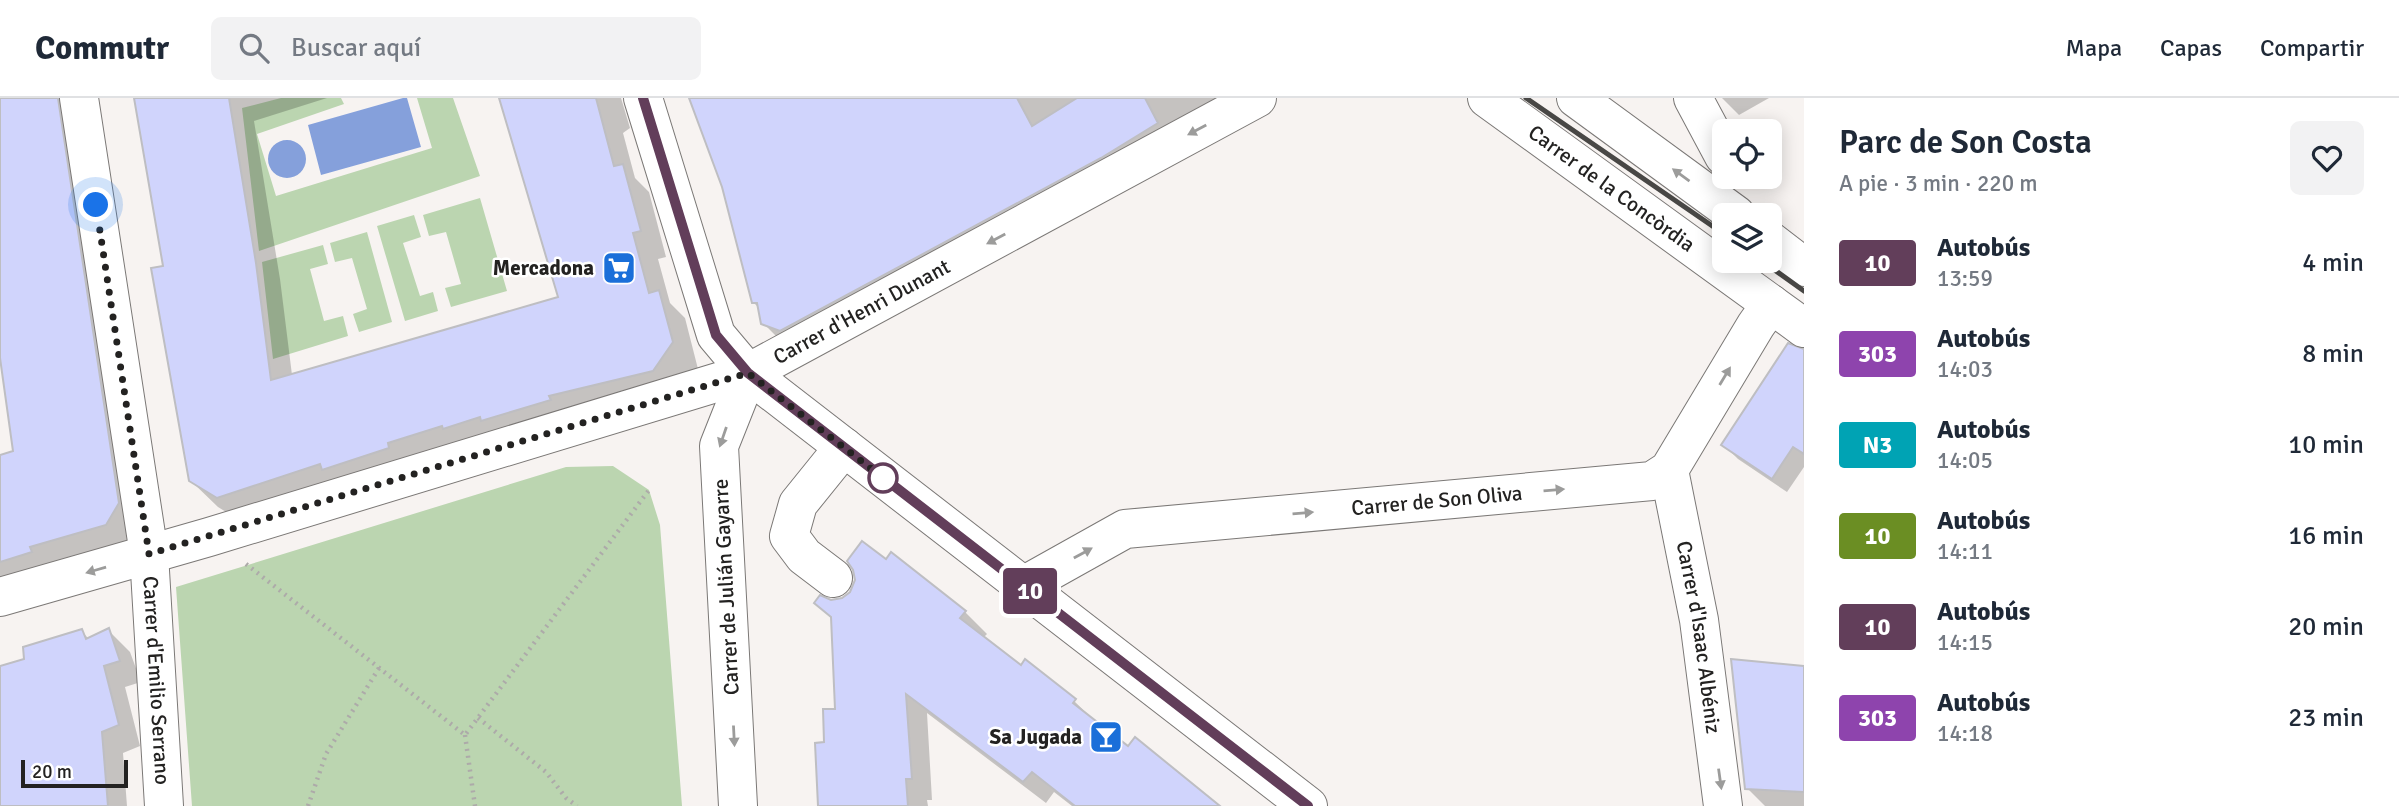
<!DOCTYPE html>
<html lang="es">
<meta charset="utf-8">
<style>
body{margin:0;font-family:Signika,sans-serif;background:#f2f2f3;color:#1f2937;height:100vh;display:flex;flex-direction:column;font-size:26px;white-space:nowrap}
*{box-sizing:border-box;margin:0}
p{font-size:23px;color:#747a83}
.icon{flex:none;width:38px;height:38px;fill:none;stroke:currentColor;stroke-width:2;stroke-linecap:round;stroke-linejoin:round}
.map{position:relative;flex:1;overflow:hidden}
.sheet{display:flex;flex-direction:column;background:#fff;width:595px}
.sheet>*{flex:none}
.badge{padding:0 14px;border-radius:5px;font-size:24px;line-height:46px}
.fabs{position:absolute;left:1712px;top:21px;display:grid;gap:14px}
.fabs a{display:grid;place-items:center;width:70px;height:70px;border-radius:10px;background:#fff;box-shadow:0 4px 18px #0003;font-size:35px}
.scale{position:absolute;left:21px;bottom:18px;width:107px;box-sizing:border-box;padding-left:7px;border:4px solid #232221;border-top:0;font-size:19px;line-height:24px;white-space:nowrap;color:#232221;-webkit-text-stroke:5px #fff;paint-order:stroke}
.you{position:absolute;width:35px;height:35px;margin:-18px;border:5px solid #fff;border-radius:50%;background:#1a73e8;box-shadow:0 0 0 10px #1a73e833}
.map>.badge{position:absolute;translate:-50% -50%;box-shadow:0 0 0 4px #fff}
.round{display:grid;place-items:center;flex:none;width:74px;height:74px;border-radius:10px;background:#f2f2f3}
.overview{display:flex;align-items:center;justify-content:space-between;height:119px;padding:0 35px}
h1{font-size:33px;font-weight:600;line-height:52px}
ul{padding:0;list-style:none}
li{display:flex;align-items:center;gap:21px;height:91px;padding:0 35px}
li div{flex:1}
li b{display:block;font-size:26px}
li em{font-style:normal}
li .badge{min-width:77px;font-weight:700;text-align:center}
header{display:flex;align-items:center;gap:42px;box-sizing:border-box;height:98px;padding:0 35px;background:#fff;border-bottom:2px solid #e0e1e3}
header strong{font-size:33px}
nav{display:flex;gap:38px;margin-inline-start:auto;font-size:24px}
.search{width:490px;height:63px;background:#f2f2f3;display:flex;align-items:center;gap:18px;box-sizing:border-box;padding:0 24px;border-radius:10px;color:#747a83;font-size:26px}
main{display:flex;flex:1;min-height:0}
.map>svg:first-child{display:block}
</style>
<header>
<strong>Commutr</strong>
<div class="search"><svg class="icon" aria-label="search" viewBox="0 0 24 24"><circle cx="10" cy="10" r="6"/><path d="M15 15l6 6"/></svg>Buscar aquí</div>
<nav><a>Mapa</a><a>Capas</a><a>Compartir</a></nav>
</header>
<main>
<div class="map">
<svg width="1804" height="708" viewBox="0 0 1804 708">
<rect width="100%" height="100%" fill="#f7f3f1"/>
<path fill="#bbd5b0" d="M 281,0 L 341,0 L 344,6 L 257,36 L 276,98 L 432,50 L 417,0 L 453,0 L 480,78 L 259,153 L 242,10 Z
M 480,100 L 507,193 L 451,209 L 445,190 L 461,186 L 446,134 L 429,138 L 423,117 Z
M 414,117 L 421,139 L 403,145 L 420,198 L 433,194 L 438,213 L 405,223 L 377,128 Z
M 367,134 L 392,224 L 359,234 L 353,216 L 367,211 L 352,160 L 335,164 L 330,145 Z
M 323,147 L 328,166 L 310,171 L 324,223 L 343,218 L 348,238 L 273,261 L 262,164 Z
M 613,368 L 649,392 L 660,427 L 682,708 L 192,708 L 176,489 L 566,369 Z"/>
<path fill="#85a0db" d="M 403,0 L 407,0 L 421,49 L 321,77 L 308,27 Z
M268 61a19 19 0 1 1 38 0a19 19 0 1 1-38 0Z"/>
<path fill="#0003" d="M 0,0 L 80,0 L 132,453 L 0,495 L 0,359 L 15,354 L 0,238 Z
M 135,0 L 327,0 L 254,23 L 280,181 L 292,277 L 560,200 L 501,0 L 621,0 L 630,30 L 623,35 L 635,80 L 649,94 L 666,159 L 658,161 L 670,205 L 685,220 L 698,271 L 244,425 L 218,409 L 191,383 L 165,169 Z
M 690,0 L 1271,0 L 784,246 L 763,225 L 760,211 L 753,204 L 723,89 Z
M 1722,0 L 1769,0 L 1739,17 Z
M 1804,258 L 1804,369 L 1787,394 L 1738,361 L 1723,346 Z
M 886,464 L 965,514 L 987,536 L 983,540 L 1021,570 L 1074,603 L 1096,624 L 1129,651 L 1217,708 L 1072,708 L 1054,694 L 1046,705 L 927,615 L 932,702 L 927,702 L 928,708 L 820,708 L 826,646 L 837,612 L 833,522 L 816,505 L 843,501 Z
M 108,532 L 130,554 L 141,584 L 125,589 L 140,648 L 123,655 L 127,708 L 0,708 L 0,570 L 26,563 L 81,533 L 89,541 Z
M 1804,570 L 1804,708 L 1765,708 L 1747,690 Z"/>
<path fill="#d0d4fc" stroke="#bebec2" stroke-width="2" d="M 0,0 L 58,0 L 119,405 L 106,427 L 30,449 L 32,454 L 0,464 L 0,357 L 13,353 L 0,260 Z
M 134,0 L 229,0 L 256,165 L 271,282 L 558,199 L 499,0 L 596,0 L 614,68 L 623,66 L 641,133 L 633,135 L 649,195 L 659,192 L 673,244 L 653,273 L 549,298 L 551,302 L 481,323 L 480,319 L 443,331 L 442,328 L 388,345 L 389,350 L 322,372 L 320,366 L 217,400 L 189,383 L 151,170 L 163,168 Z
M 689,0 L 1017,0 L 1032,28 L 1077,0 L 1145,0 L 1158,25 L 1101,60 L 780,233 L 761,226 L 757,205 L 752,205 L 722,89 Z
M 1788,245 L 1804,251 L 1804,356 L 1793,349 L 1772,381 L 1721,347 Z
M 862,443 L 886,461 L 891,454 L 966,513 L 960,520 L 1021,567 L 1025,561 L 1076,601 L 1073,605 L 1128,648 L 1135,639 L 1220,708 L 1075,708 L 1032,674 L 1023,684 L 906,596 L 912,681 L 906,681 L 908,708 L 818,708 L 815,645 L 824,644 L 823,611 L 835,611 L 831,519 L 814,505 L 820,497 L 831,502 L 842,500 L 850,494 L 855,482 L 853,472 L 847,463 Z
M 109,530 L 120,563 L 104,568 L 119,627 L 102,634 L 108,708 L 0,708 L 0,568 L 24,561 L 23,549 L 82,531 L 86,541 Z
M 1731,561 L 1804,568 L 1804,694 L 1745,691 Z"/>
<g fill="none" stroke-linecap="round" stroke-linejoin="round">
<defs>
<g id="minor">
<path id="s1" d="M 79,0 L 149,456 L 164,708"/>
<path id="s2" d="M 1487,0 L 1804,230"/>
<path d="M 1576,0 L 1736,117"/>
<path d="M 1693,0 L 1724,58"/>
<path d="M 1769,142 L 1804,169"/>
<path id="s3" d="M 1669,372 L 1699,522 L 1723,708"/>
<path d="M 833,480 L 804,458 L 789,438 L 798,406 L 844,349"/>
<path id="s4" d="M 1023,488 L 1125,431 L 1652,383 L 1669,372 L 1756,227 L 1771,206"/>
<path id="s5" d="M 0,499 L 209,439 L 748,275 L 1257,0"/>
<path d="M 738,708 L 719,348 L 748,275"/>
</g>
<path id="major" d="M 643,0 L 716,237 L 748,275 L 1308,708"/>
</defs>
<use href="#minor" stroke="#7b7876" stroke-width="40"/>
<use href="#major" stroke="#7b7876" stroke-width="40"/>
<path stroke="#adaaa9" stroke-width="4.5" stroke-dasharray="2 5" stroke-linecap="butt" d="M 246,466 L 465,637 L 649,392
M 478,620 L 546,674 L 566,700 L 577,708
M 465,637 L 475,708
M 308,708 L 326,656 L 379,570"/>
<use href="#minor" stroke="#fff" stroke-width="38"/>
<use href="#major" stroke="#fff" stroke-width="38"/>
<path stroke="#484745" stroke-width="5" d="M 1526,0 L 1724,136
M 1762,163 L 1804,193"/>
</g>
<defs><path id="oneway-solid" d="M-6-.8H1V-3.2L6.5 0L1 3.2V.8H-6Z" transform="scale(1.75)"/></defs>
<g fill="#9c9c9b">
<use href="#oneway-solid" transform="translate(1197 32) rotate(152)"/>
<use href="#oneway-solid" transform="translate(1681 77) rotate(-144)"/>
<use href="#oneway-solid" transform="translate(996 141) rotate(152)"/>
<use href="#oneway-solid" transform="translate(1725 278) rotate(-59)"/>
<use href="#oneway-solid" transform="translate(723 339) rotate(109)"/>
<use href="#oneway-solid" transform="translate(1554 392) rotate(-5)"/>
<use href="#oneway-solid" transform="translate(1303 415) rotate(-5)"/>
<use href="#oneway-solid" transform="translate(1083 455) rotate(-29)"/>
<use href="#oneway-solid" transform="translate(96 472) rotate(164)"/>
<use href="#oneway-solid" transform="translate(734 638) rotate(87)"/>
<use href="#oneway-solid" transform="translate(1720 681) rotate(82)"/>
</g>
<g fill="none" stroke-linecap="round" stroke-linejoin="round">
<defs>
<path id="line" d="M 643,0 L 716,237 L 748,275 L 1308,708"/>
</defs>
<use href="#line" stroke="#fff" stroke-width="16"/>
<use href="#line" stroke="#623e5a" stroke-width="10"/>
<path stroke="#232221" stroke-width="7" stroke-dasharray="0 12.6" d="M 96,107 L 149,456 L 748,275 L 883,380"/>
</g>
<defs>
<symbol id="supermarket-square" viewBox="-11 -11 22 22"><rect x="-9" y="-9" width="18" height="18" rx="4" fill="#1a6fd9" stroke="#fff"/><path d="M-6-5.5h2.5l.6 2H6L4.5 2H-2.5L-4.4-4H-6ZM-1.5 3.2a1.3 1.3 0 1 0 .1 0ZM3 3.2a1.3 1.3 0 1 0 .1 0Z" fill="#fff"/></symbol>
<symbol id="bar-square" viewBox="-11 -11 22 22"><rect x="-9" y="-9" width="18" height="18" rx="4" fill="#1a6fd9" stroke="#fff"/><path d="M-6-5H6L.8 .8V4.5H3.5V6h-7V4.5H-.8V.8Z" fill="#fff"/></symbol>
</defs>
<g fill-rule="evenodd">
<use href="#supermarket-square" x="600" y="151" width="38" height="38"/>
<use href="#bar-square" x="1087" y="620" width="38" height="38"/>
</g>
<circle fill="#fff" stroke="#623e5a" stroke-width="3.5" cx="883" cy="380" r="14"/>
<g text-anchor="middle" stroke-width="5" stroke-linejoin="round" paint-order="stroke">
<g font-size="21" fill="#232221" stroke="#fff">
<text dy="7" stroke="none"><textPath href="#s2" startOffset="154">Carrer de la Concòrdia</textPath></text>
<text dy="7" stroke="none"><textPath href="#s5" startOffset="910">Carrer d'Henri Dunant</textPath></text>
<text dy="7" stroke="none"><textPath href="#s4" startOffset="430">Carrer de Son Oliva</textPath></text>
<text transform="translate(726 489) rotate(-93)" y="7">Carrer de Julián Gayarre</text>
<text dy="7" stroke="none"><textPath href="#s3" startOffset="170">Carrer d'Isaac Albéniz</textPath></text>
<text dy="7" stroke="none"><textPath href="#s1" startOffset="588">Carrer d'Emilio Serrano</textPath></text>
</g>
<g font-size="21" font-weight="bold" fill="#232221" stroke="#fff" text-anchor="end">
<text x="594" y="177">Mercadona</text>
<text x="1082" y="646">Sa Jugada</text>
</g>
</g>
</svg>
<div class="fabs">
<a><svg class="icon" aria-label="locate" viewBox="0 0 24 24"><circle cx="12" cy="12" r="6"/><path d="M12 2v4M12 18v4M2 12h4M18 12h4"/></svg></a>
<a><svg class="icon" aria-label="layers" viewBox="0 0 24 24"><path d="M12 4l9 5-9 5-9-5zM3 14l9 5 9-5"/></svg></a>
</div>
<div class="scale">20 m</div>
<div class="you" style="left:96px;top:107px"></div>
<b class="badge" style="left:1030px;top:493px;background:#623e5a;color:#fff">10</b>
</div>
<section class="sheet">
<div class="overview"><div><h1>Parc de Son Costa</h1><p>A pie · 3 min · 220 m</p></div><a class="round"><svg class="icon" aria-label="heart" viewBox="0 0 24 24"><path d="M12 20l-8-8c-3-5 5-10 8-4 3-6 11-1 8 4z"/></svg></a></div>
<ul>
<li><span class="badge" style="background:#623e5a;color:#fff">10</span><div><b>Autobús</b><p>13:59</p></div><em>4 min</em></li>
<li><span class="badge" style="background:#8e44ad;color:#fff">303</span><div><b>Autobús</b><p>14:03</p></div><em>8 min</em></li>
<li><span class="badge" style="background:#00a3b4;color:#fff">N3</span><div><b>Autobús</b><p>14:05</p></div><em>10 min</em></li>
<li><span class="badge" style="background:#6b8e23;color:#fff">10</span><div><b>Autobús</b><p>14:11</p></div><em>16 min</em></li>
<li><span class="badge" style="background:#623e5a;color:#fff">10</span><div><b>Autobús</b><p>14:15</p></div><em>20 min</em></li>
<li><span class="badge" style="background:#8e44ad;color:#fff">303</span><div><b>Autobús</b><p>14:18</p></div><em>23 min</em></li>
</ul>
</section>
</main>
